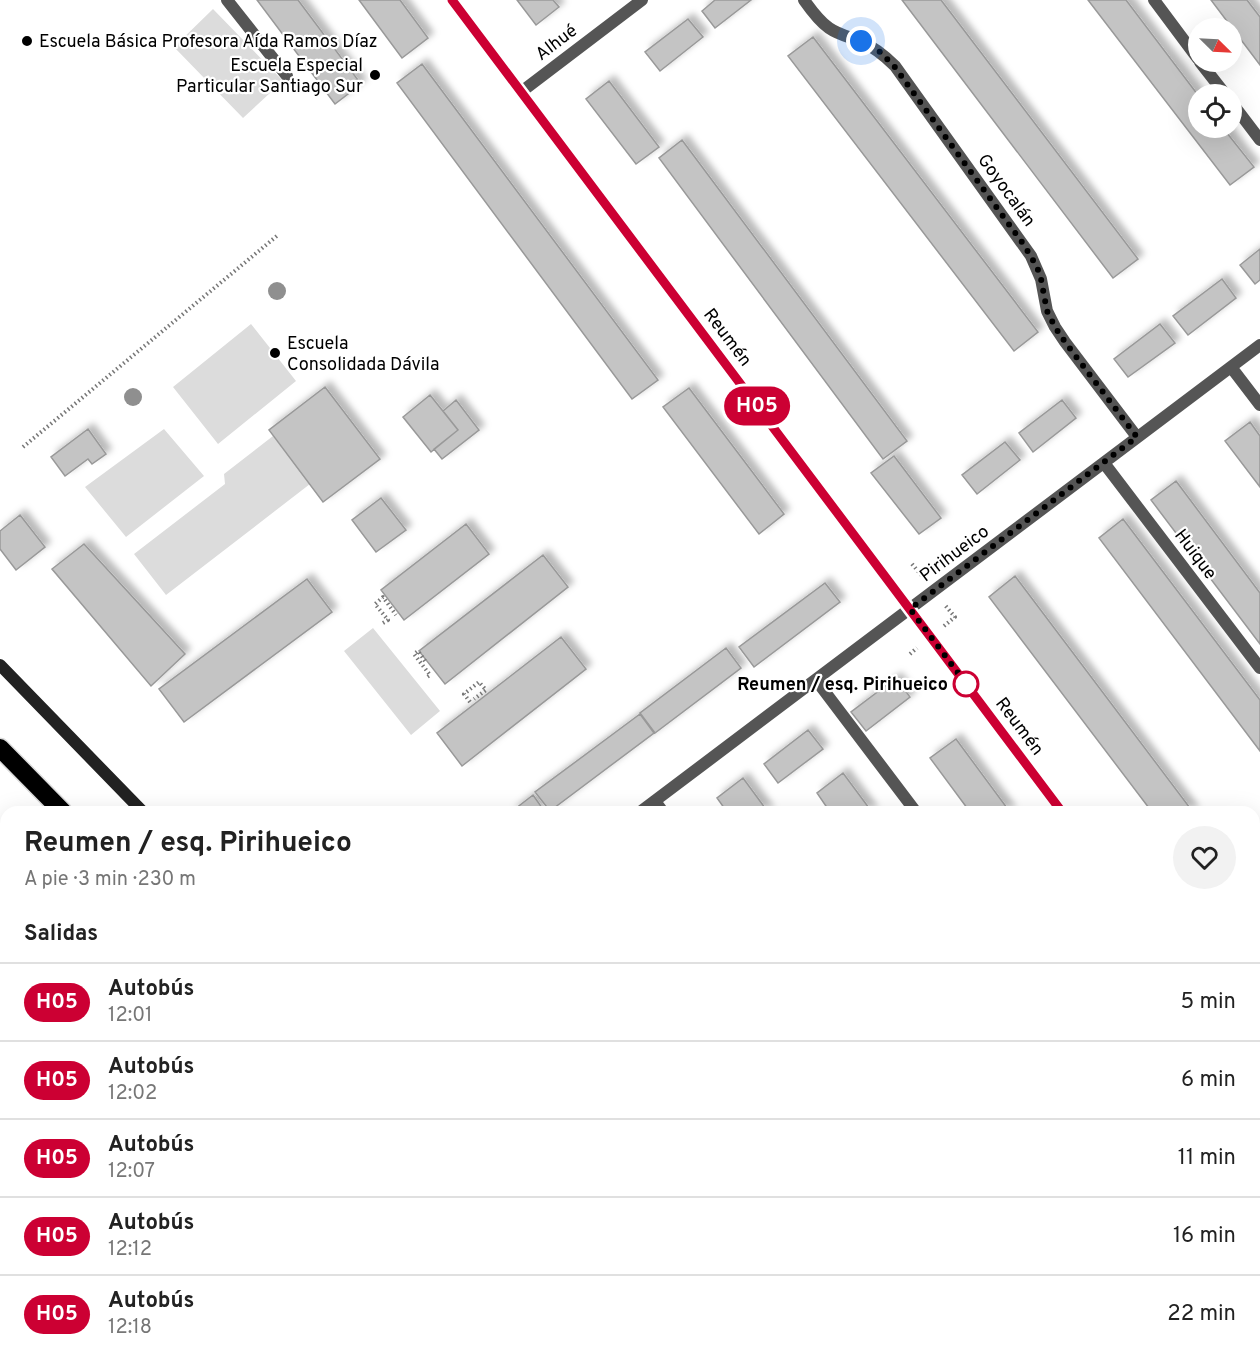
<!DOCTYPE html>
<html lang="es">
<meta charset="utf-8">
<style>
body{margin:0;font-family:Overpass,sans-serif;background:#f2f2f2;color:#222;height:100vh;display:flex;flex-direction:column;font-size:22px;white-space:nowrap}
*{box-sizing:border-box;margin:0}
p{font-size:20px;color:#767676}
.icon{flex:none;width:33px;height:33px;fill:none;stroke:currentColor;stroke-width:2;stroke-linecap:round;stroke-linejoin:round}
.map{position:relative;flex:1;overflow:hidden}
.drawer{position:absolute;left:0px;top:806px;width:1260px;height:560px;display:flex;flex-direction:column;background:#fff;border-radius:18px 18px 0 0;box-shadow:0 6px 24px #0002}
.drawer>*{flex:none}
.badge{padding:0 12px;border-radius:20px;font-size:21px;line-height:39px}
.needle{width:39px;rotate:114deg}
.tools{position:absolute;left:1188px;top:18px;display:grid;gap:12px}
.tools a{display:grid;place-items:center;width:54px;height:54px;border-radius:50%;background:#fff;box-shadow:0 6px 24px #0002;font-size:30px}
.you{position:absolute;width:30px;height:30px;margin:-15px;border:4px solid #fff;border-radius:50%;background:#1a73e8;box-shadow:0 0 0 9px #1a73e833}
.map>.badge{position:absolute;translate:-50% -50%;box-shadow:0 0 0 3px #fff}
h2{padding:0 24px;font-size:22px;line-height:54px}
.round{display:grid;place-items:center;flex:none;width:63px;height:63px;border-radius:32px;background:#f2f2f2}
.overview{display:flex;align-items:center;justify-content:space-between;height:102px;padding:0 24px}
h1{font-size:28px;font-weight:700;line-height:45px}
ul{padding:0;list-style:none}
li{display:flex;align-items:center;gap:18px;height:78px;padding:0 24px;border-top:2px solid #e0e0e0}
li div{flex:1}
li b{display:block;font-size:22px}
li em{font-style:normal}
li .badge{min-width:66px;font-weight:700;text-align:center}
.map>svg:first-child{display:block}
</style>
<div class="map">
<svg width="1260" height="1364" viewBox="0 0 1260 1364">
<defs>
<filter id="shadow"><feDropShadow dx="5.5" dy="-5.5" stdDeviation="3" flood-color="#0004"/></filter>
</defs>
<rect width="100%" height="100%" fill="#fff"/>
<path fill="#dcdcdc" d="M 213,9 L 283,81 L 243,118 L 174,47 Z
M 251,324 L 296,381 L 218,444 L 173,387 Z
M 164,429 L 204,476 L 126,537 L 85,487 Z
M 273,436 L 310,484 L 166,595 L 134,554 L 225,484 L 224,474 Z
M 373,628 L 440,711 L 411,735 L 344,651 Z"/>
<path fill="#c4c4c4" stroke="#999" stroke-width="1.5" filter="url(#shadow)" d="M 257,0 L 298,0 L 361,84 L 335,104 Z
M 359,0 L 400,0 L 428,38 L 402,58 Z
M 517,0 L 553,0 L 559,7 L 536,25 Z
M 715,0 L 751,0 L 715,28 L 702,11 Z
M 902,0 L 941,0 L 1138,259 L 1113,278 Z
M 1088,0 L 1126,0 L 1198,95 L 1198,128 L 1223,128 L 1254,167 L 1230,185 Z
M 1211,0 L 1247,0 L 1260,17 L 1260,65 Z
M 688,19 L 703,37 L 660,71 L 645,52 Z
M 813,37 L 1038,332 L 1014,351 L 788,56 Z
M 422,64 L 658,380 L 632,399 L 397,83 Z
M 609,81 L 659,147 L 636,164 L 586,99 Z
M 682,140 L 907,441 L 883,459 L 659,158 Z
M 1260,249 L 1260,280 L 1255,284 L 1240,265 Z
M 1222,279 L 1236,298 L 1188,335 L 1173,316 Z
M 1160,324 L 1175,343 L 1128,377 L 1114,359 Z
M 325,387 L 380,459 L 323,502 L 269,430 Z
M 689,388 L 784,514 L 759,534 L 663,407 Z
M 430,395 L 458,430 L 431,452 L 403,417 Z
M 456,400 L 479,430 L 442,459 L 434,449 L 458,430 L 443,411 Z
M 1062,400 L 1076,418 L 1033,452 L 1019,433 Z
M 1250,422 L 1260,436 L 1260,487 L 1225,441 Z
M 88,429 L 106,454 L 92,464 L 88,459 L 65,476 L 51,457 Z
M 1005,442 L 1020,460 L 977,494 L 962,475 Z
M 894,456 L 941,518 L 919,534 L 871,473 Z
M 1176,481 L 1260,593 L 1260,644 L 1151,500 Z
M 381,498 L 406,530 L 376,552 L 352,520 Z
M 20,515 L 45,547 L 16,570 L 0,549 L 0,531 Z
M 1123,519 L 1260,700 L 1260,751 L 1099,538 Z
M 466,524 L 489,554 L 404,620 L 381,590 Z
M 84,544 L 185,654 L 151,686 L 52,569 Z
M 543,555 L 568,587 L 445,684 L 419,651 Z
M 1015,576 L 1193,812 L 1152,812 L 989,597 Z
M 307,579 L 332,612 L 184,722 L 159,689 Z
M 825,583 L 840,602 L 754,667 L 739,647 Z
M 561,637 L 586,669 L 462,766 L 437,733 Z
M 726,648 L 741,668 L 655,733 L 640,713 Z
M 896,678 L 910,697 L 866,731 L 851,712 Z
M 640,714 L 654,733 L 550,811 L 535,792 Z
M 808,730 L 823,749 L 778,783 L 764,764 Z
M 956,739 L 1010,812 L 970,812 L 930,758 Z
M 843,773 L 872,812 L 830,812 L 817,793 Z
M 743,778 L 768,812 L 727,812 L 717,798 Z
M 533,795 L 545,812 L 511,812 Z"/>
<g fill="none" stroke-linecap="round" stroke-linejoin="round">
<defs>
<path id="highway" d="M 0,748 L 63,812
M 0,837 L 6,843
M 513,1359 L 518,1364
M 602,1359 L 607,1364"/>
</defs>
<use href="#highway" stroke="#dbdbdb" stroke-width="21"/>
<path stroke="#777" stroke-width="4" stroke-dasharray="1.5 3" stroke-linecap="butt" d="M 23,447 L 278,235
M 912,564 L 923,577
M 383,623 L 388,620 L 375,604 L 383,597 L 396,615
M 944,626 L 955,617 L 944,604
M 910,654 L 917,648
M 425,661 L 418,651 L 414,654 L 430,675 L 427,677
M 470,702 L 464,694 L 479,682 L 486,690 L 474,699"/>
<path stroke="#555" stroke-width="12" d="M 1254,1359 L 1258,1364
M 1047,1364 L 1048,1359"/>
<path stroke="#555" stroke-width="12" d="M 227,0 L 287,76
M 452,0 L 1062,812
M 804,0 C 811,10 819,21 829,28 C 839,35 850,37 860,41 C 874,47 884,55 895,66 L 1031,256 L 1041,279 L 1047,311 L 1055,327 L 1065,342 L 1137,437
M 1154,0 L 1198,59
M 1200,62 L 1225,94
M 521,92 L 642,0
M 1232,103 L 1260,140
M 1231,367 L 1260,405
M 1104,463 L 1260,668
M 816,680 L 916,812
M 655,801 L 663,812
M 640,812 L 1260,345
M 1254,883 L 1260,878
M 1254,1059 L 1260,1066
M 1254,1119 L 1260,1114
M 0,1271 L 6,1276
M 91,1359 L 96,1364
M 930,1364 L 936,1359"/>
<path stroke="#222" stroke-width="12" d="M 0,665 L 143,812
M 0,919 L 6,925
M 434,1359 L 439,1364
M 682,1359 L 687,1364"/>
<use href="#highway" stroke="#000" stroke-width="18"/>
</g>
<g fill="#8f8f8f">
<circle cx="277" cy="291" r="9"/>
<circle cx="133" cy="397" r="9"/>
</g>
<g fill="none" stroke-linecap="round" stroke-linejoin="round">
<defs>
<path id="line" d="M 452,0 L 1062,812"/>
</defs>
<use href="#line" stroke="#fff" stroke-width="14"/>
<use href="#line" stroke="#c03" stroke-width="9"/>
<path stroke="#000" stroke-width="6" stroke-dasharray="0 10.8" d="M 861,41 L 878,50 L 894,66 L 1024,245 L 1037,267 L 1041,279 L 1047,311 L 1055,327 L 1065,342 L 1137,437 L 910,609 L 970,689 L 966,684"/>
</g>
<g fill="#000" stroke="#fff" stroke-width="2">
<circle cx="27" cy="41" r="6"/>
<circle cx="375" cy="75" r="6"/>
<circle cx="275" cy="353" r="6"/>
</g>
<circle fill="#fff" stroke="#c03" stroke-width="3" cx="966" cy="684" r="12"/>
<g text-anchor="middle" stroke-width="4.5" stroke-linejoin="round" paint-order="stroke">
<g font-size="18" fill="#000" stroke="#fff" text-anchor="start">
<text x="39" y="47">Escuela Básica Profesora Aída Ramos Díaz</text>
<text x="363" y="71" text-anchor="end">Escuela Especial<tspan x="363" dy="21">Particular Santiago Sur</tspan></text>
<text x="287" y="349">Escuela<tspan x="287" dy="21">Consolidada Dávila</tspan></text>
</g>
<g font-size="18" fill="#000" stroke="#fff">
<text transform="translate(556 42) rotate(-37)" y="6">Alhué</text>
<text transform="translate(1007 190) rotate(54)" y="6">Goyocalán</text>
<text transform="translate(728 337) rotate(53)" y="6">Reumén</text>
<text transform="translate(954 553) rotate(-37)" y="6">Pirihueico</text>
<text transform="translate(1196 554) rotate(53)" y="6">Huique</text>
<text transform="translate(1020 726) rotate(53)" y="6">Reumén</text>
</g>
<g font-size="18" font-weight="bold" fill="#000" stroke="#fff" text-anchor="end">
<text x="948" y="690">Reumen / esq. Pirihueico</text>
</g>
</g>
</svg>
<div class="tools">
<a><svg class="needle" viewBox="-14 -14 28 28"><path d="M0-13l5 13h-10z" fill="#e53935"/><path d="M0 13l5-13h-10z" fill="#767676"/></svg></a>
<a><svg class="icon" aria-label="locate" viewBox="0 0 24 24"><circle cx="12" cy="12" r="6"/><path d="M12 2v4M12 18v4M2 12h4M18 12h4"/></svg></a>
</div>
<div class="you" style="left:861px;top:41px"></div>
<b class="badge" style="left:757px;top:406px;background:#c03;color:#fff">H05</b>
<section class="drawer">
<div class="overview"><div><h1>Reumen / esq. Pirihueico</h1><p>A pie · 3 min · 230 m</p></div><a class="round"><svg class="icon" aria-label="heart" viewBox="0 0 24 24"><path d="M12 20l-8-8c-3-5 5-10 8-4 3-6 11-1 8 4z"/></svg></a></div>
<h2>Salidas</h2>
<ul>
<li><span class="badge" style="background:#c03;color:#fff">H05</span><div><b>Autobús</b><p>12:01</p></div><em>5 min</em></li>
<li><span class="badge" style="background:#c03;color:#fff">H05</span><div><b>Autobús</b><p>12:02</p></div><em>6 min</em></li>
<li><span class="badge" style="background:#c03;color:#fff">H05</span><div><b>Autobús</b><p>12:07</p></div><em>11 min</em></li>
<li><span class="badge" style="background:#c03;color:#fff">H05</span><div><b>Autobús</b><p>12:12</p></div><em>16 min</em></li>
<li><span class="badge" style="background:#c03;color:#fff">H05</span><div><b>Autobús</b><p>12:18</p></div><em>22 min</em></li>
</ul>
</section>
</div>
